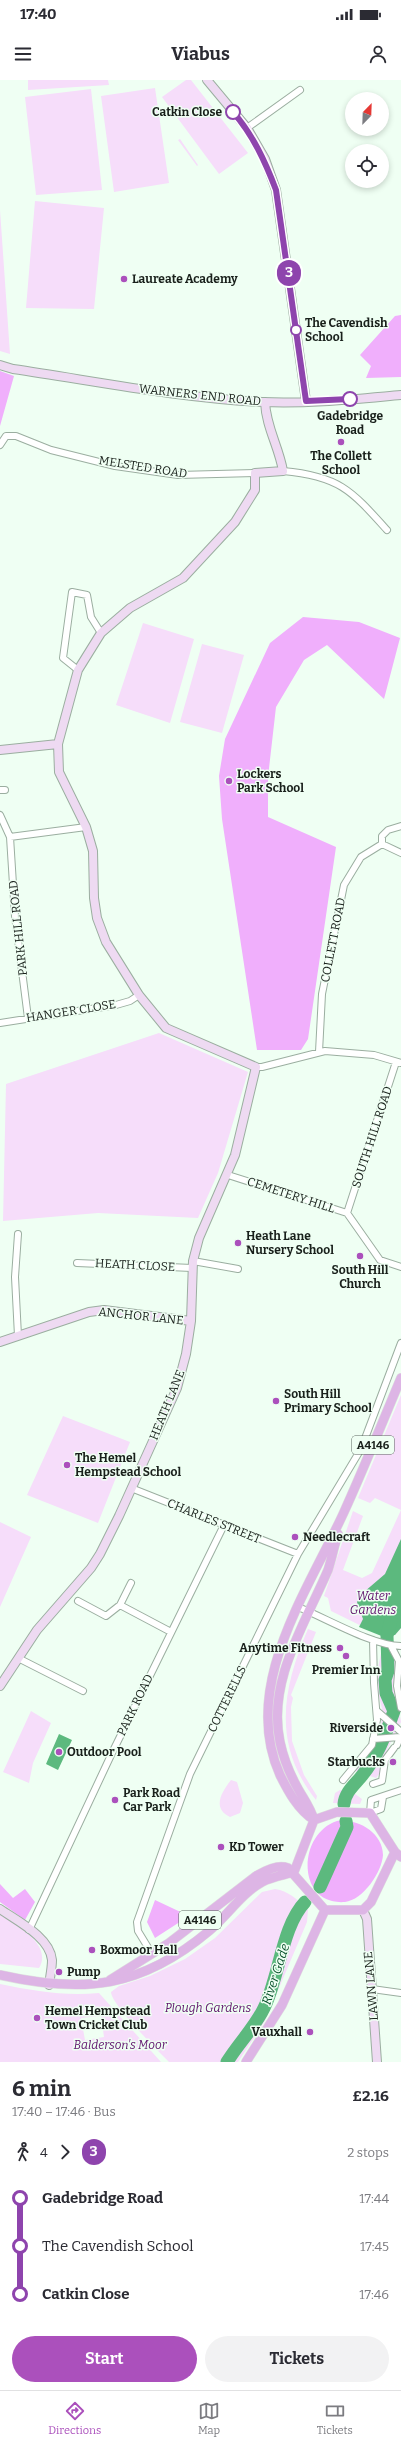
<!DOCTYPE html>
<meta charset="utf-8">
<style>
body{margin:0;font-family:Bitter,serif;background:#f2f2f3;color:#2b2b33;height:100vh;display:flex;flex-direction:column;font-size:15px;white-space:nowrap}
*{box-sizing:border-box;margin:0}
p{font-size:13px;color:#7c7c81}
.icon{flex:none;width:22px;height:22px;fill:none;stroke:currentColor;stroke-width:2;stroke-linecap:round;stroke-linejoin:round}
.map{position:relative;height:1982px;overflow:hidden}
.drawer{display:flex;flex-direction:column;background:#fff;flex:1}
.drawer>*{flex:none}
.badge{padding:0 8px;border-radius:13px;font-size:14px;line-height:26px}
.needle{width:26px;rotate:23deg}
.tools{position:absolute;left:345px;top:12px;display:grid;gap:8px}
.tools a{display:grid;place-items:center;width:44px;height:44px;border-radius:50%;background:#fff;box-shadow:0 2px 6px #0003;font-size:20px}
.map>.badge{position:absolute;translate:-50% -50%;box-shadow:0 0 0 2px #fff}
.legs{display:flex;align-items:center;gap:6px;height:44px;padding:0 12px;font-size:13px}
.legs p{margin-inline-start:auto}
.headline{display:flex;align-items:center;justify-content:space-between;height:68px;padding:0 12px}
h1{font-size:22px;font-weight:700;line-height:30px}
.button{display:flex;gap:8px;margin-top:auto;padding:8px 12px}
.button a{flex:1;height:46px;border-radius:24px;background:#ab50bc;color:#fff;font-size:16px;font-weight:700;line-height:46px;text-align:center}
.button a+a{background:#f2f2f3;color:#2b2b33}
ul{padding:0 12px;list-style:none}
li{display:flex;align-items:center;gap:14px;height:48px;font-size:15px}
li i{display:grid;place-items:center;width:6px;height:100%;margin:0 5px;background:currentColor}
li i::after{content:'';width:10px;height:10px;margin:-5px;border:3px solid;border-radius:50%;background:#fff}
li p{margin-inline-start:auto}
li:first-child i{background:linear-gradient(#0000 50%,currentColor 0)}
li:last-child i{background:linear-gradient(currentColor 50%,#0000 0)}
.status{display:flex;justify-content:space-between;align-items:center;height:28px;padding:0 20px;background:#fff;direction:ltr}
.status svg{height:11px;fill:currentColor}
header{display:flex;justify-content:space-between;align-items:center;height:52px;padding:0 12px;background:#fff;font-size:18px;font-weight:700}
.menu{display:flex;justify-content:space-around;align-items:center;height:56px;border-top:1px solid #e1e1e2;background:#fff;font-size:11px;color:#7c7c81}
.menu a{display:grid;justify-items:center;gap:2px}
.menu .selected{color:#ab50bc}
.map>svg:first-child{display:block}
</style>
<div class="status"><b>17:40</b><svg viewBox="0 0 49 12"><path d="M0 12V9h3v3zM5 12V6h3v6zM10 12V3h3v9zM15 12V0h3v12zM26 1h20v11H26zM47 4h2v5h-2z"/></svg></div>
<header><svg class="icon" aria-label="menu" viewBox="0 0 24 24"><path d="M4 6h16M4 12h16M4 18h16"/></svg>Viabus<svg class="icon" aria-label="person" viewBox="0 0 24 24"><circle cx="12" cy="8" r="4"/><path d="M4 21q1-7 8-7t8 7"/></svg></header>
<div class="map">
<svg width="401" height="1982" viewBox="0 0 401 1982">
<rect width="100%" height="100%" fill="#effff3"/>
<path fill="#f6ddfa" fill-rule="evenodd" d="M 28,0 L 108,0 L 109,5 L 28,10 Z
M 186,0 L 191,0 L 248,73 L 219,94 L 162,17 Z
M 155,8 L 169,103 L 114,112 L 101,16 Z
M 91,9 L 102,110 L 36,115 L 25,17 Z
M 180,59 L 198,85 L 197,86 L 178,60 Z
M 35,121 L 104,128 L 94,229 L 26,228 Z
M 0,130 L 10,274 L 0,271 Z
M 143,543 L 194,559 L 170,643 L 116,625 Z
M 202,564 L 244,575 L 222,653 L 180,642 Z
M 159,953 L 248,992 L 218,1093 L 198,1138 L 98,1133 L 3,1141 L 6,1004 Z
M 401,1315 L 401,1548 L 395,1555 L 384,1557 L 331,1531 L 328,1518 L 324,1516 L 353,1431 L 363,1436 L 343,1490 L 362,1498 L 372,1493 L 401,1430 L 375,1418 L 370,1423 L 358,1418 Z
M 63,1336 L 130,1362 L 98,1443 L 27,1415 Z
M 0,1442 L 31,1457 L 0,1527 Z
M 308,1549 L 316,1552 L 291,1615 L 293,1618 L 291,1627 L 292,1661 L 304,1695 L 317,1716 L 316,1720 C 272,1665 282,1609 308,1549 Z
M 381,1573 L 395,1579 L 395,1608 L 401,1642 L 383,1678 L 380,1693 L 376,1698 L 355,1691 L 376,1667 L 379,1655 L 383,1633 L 378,1612 L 378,1588 Z
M 31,1631 L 51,1643 L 33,1683 L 29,1703 L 3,1692 Z
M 231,1700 L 237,1702 L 243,1723 L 240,1733 L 230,1737 C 212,1728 221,1713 231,1700 Z
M 340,1710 L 351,1711 L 362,1719 L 360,1724 L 333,1723 L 335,1713 Z
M 275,1809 C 289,1811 298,1820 308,1830 L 307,1842 L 265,1941 L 238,1982 L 169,1982 C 158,1971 111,1924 111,1912 L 119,1906 L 150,1896 L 185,1879 L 215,1858 L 262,1812 Z
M 0,1834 C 17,1845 53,1865 39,1888 L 0,1884 Z
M 0,1904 C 34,1911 64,1916 99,1913 L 161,1982 L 0,1982 ZM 101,1936 L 104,1957 L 85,1960 L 81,1938 Z"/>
<path fill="#f0affc" d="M 401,235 L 401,297 L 366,298 L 371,286 L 360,275 L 395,236 Z
M 0,291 L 14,296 L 0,346 Z
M 303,537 L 359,542 L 400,558 L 384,619 L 327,565 L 304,580 L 276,627 L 268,697 L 268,737 L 336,767 L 308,959 L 301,970 L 257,970 L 222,739 L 219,696 L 225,659 L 270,563 Z
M 337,1741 C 356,1738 383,1752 383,1775 C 382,1792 363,1820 345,1822 C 296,1826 297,1754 337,1741 Z
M 0,1804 L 13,1818 L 25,1809 L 35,1822 L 25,1840 L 0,1822 Z
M 155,1820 L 189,1836 L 155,1858 L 147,1842 Z"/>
<path fill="#5cb97e" d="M 401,1459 L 401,1548 L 395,1555 L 384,1557 L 359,1547 L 363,1539 L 357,1522 L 364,1512 L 385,1494 Z
M 59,1654 L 72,1660 L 58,1690 L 46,1684 Z"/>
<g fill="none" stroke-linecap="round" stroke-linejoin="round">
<path stroke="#5cb97e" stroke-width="13" d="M 344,1724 C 345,1713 353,1706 360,1698 C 377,1678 385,1656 394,1631 L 386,1613 L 385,1600 L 388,1591 L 387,1556 L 391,1540
M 320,1807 L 347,1747 L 346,1741
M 227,1982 C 238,1964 255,1947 264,1928 C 279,1898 282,1846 305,1822"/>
<defs>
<path id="street" d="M 247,48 L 300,10
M 0,365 L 6,356 L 16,356 L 51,370 L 115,386 L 178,395 L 255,393
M 283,391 C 339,396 351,410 387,450
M 78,590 L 63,578 L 72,512 L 87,515 L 91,537 L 101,553
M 0,710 L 5,710
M 0,735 L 10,757 L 15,836 L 28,938
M 10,757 L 86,747
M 382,764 L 382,756 L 388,750 L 401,746
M 382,764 L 401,773
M 0,943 L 116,925 L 130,921 L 139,915
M 319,972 L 322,914 L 344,805 L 361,777 L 382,764
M 256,987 L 262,987 L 325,971 L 374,975 L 401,983
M 228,1095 L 347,1133 L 380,1180 L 401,1187
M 347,1133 L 396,982
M 18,1154 L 15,1197 L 18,1256
M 193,1181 L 238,1189
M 77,1183 L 192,1188
M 131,1408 L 298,1474
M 78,1521 L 106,1536 L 120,1525 L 171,1552
M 120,1525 L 131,1503
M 298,1527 C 326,1538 373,1566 401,1566
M 391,1566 L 399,1581 L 397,1606 L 401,1628
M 18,1578 L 83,1611
M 377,1631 L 400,1651
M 373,1659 L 400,1657 L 397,1665
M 343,1700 L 372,1665 L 377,1640 L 374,1603 L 373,1560
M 373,1704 L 382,1701 L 385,1680 L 394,1668
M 383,1717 L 381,1729 L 370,1733 L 371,1720 L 401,1710
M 29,1850 L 112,1673 L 224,1445
M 152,1874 L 138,1851 L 137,1842 L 190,1694 L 298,1474 L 361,1369 L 401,1263
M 372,1909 L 401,1913"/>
<path id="secondary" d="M 207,0 L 247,48 L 265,79 L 276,110 L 306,321
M 0,285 L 13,289 C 95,301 179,318 262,322 C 308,324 355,319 401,315
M 0,670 L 58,664
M 0,1262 L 89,1232 L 104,1230 L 191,1241
M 0,1606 L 37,1550 L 91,1488 L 100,1474 L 119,1436 L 177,1308 L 186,1274 L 191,1241 L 193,1181 L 199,1158 L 235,1075 L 256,987 L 166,948 L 139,915 L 106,862 L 97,838 L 94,818 L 93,771 L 86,747 L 59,692 L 58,664 L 78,590 L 101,553 L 130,528 L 183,498 L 235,442 L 255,410 L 255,393 L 283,391 C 279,367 266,347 265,322
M 0,1829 C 17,1841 50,1857 52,1880 C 52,1888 50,1897 49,1905
M 363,1830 L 367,1839 L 377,1982"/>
<path id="primary" d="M 314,1740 C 298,1730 288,1711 280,1695 C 240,1606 308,1511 344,1432 C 364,1388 382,1343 401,1298
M 314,1740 C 310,1726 302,1717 296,1705 C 289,1692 283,1676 280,1662 C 267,1601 305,1544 328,1490 C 332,1478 334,1466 338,1454
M 294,1792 L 314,1740 L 337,1732 L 370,1733 L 395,1772 L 401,1777
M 325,1830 L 363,1830 L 371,1822 L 395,1772
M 0,1895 C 84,1914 141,1908 209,1851 C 227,1836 242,1813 262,1802 C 271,1797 284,1795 294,1792
M 110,1900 L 169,1863 L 256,1796 C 265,1791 277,1784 288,1788 L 325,1830
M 246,1982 L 282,1925 L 325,1830"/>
</defs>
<use href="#street" stroke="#9baea0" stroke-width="8"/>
<use href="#secondary" stroke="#9baea0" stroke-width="10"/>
<use href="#primary" stroke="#dfe0df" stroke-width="10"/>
<use href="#street" stroke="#fff" stroke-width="6"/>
<use href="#secondary" stroke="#eedaf2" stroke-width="8"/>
<use href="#primary" stroke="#ddb5e5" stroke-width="9"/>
</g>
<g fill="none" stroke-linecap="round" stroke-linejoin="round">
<defs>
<path id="line-1" d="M 233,32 C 253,55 265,81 276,110 L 306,321 L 350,319"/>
</defs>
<use href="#line-1" stroke="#fff" stroke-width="9"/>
<use href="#line-1" stroke="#8e44ad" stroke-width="6"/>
</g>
<g fill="#fff" stroke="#8e44ad" stroke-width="2">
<circle cx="233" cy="32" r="7"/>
<circle cx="296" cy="250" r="5"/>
<circle cx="350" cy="319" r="7"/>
</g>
<g fill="#ab50bc" stroke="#effff3" stroke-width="1.5">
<circle cx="124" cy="199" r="4"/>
<circle cx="341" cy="362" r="4"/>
<circle cx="229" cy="701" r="4"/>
<circle cx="238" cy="1163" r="4"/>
<circle cx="360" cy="1176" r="4"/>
<circle cx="276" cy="1321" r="4"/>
<circle cx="67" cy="1385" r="4"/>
<circle cx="295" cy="1457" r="4"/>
<circle cx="340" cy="1568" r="4"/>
<circle cx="346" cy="1576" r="4"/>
<circle cx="391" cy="1648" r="4"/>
<circle cx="59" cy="1672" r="4"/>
<circle cx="393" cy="1682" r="4"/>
<circle cx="115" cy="1720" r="4"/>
<circle cx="221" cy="1767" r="4"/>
<circle cx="92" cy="1870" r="4"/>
<circle cx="59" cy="1892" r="4"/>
<circle cx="37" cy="1938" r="4"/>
<circle cx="310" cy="1952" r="4"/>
</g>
<g text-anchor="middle" stroke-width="3" stroke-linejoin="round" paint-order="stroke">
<g fill="#effff3" stroke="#59635c" stroke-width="1">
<rect x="352" y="1356" width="42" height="18" rx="3"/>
<rect x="179" y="1831" width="42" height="18" rx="3"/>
</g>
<g font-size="11" font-weight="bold" fill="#19201b">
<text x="373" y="1369">A4146</text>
<text x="200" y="1844">A4146</text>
</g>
<g font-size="12" font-weight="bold" fill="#19201b" stroke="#effff3" text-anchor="end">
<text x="222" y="36">Catkin Close</text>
<text x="305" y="247" text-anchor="start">The Cavendish<tspan x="305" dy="14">School</tspan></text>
<text x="350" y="340" text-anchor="middle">Gadebridge<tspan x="350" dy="14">Road</tspan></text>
</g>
<g font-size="12" font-weight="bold" fill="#19201b" stroke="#effff3" text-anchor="start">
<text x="132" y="203">Laureate Academy</text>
<text x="341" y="380" text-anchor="middle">The Collett<tspan x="341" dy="14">School</tspan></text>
<text x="237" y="698">Lockers<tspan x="237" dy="14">Park School</tspan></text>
<text x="246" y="1160">Heath Lane<tspan x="246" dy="14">Nursery School</tspan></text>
<text x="360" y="1194" text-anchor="middle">South Hill<tspan x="360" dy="14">Church</tspan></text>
<text x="284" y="1318">South Hill<tspan x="284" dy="14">Primary School</tspan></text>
<text x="75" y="1382">The Hemel<tspan x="75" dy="14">Hempstead School</tspan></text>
<text x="303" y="1461">Needlecraft</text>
<text x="332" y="1572" text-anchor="end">Anytime Fitness</text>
<text x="346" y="1594" text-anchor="middle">Premier Inn</text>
<text x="383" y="1652" text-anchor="end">Riverside</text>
<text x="67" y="1676">Outdoor Pool</text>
<text x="385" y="1686" text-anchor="end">Starbucks</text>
<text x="123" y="1717">Park Road<tspan x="123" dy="14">Car Park</tspan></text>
<text x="229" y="1771">KD Tower</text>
<text x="100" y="1874">Boxmoor Hall</text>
<text x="67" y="1896">Pump</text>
<text x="45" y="1935">Hemel Hempstead<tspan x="45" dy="14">Town Cricket Club</tspan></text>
<text x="302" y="1956" text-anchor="end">Vauxhall</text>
</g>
<g font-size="12" fill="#19201b" stroke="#effff3">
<text transform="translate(200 315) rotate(6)" y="4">WARNERS END ROAD</text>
<text transform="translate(143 387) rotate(9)" y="4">MELSTED ROAD</text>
<text transform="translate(18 848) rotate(-96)" y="4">PARK HILL ROAD</text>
<text transform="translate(333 860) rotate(-79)" y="4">COLLETT ROAD</text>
<text transform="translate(71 931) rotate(-9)" y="4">HANGER CLOSE</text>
<text transform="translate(372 1057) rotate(-72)" y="4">SOUTH HILL ROAD</text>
<text transform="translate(291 1115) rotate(18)" y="4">CEMETERY HILL</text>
<text transform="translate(135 1185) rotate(3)" y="4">HEATH CLOSE</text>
<text transform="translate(141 1236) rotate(6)" y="4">ANCHOR LANE</text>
<text transform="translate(167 1325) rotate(-68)" y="4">HEATH LANE</text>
<text transform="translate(214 1441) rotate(22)" y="4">CHARLES STREET</text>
<text transform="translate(227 1619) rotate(-64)" y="4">COTTERELLS</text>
<text transform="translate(135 1625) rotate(-64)" y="4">PARK ROAD</text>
<text transform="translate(371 1906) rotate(-95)" y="4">LAWN LANE</text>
</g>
<g font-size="12" font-style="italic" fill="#60126d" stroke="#effff3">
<text x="373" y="1520">Water<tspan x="373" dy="14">Gardens</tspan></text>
<text x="208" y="1932">Plough Gardens</text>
<text x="120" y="1969">Balderson's Moor</text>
</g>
<g font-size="13" font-style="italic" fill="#09522c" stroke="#effff3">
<text transform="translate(275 1894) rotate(-72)" y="5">River Gade</text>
</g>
</g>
</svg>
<div class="tools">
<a><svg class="needle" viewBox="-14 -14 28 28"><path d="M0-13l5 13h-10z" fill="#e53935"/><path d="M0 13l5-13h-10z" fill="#7c7c81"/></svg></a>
<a><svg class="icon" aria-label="locate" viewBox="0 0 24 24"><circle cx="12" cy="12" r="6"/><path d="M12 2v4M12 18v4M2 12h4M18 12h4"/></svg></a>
</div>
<b class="badge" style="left:289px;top:193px;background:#8e44ad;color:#fff">3</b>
</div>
<section class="drawer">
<div class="headline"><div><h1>6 min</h1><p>17:40 – 17:46 · Bus</p></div><b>£2.16</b></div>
<div class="legs"><svg class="icon" aria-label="walk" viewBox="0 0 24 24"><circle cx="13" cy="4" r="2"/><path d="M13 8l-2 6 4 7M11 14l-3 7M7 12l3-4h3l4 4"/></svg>4<svg class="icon" aria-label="forward" viewBox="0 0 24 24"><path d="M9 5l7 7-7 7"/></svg><b class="badge" style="background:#8e44ad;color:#fff">3</b><p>2 stops</p></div>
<ul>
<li><i style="color:#8e44ad"></i><b>Gadebridge Road</b><p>17:44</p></li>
<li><i style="color:#8e44ad"></i><span>The Cavendish School</span><p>17:45</p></li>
<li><i style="color:#8e44ad"></i><b>Catkin Close</b><p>17:46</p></li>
</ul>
<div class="button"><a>Start</a><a>Tickets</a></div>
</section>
<nav class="menu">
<a class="selected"><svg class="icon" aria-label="directions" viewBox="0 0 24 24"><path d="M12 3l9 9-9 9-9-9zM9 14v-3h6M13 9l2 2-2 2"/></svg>Directions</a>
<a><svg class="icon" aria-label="map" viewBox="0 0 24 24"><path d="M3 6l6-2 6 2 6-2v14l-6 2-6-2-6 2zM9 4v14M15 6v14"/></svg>Map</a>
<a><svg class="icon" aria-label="tickets" viewBox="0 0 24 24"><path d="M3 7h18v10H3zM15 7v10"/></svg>Tickets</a>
</nav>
